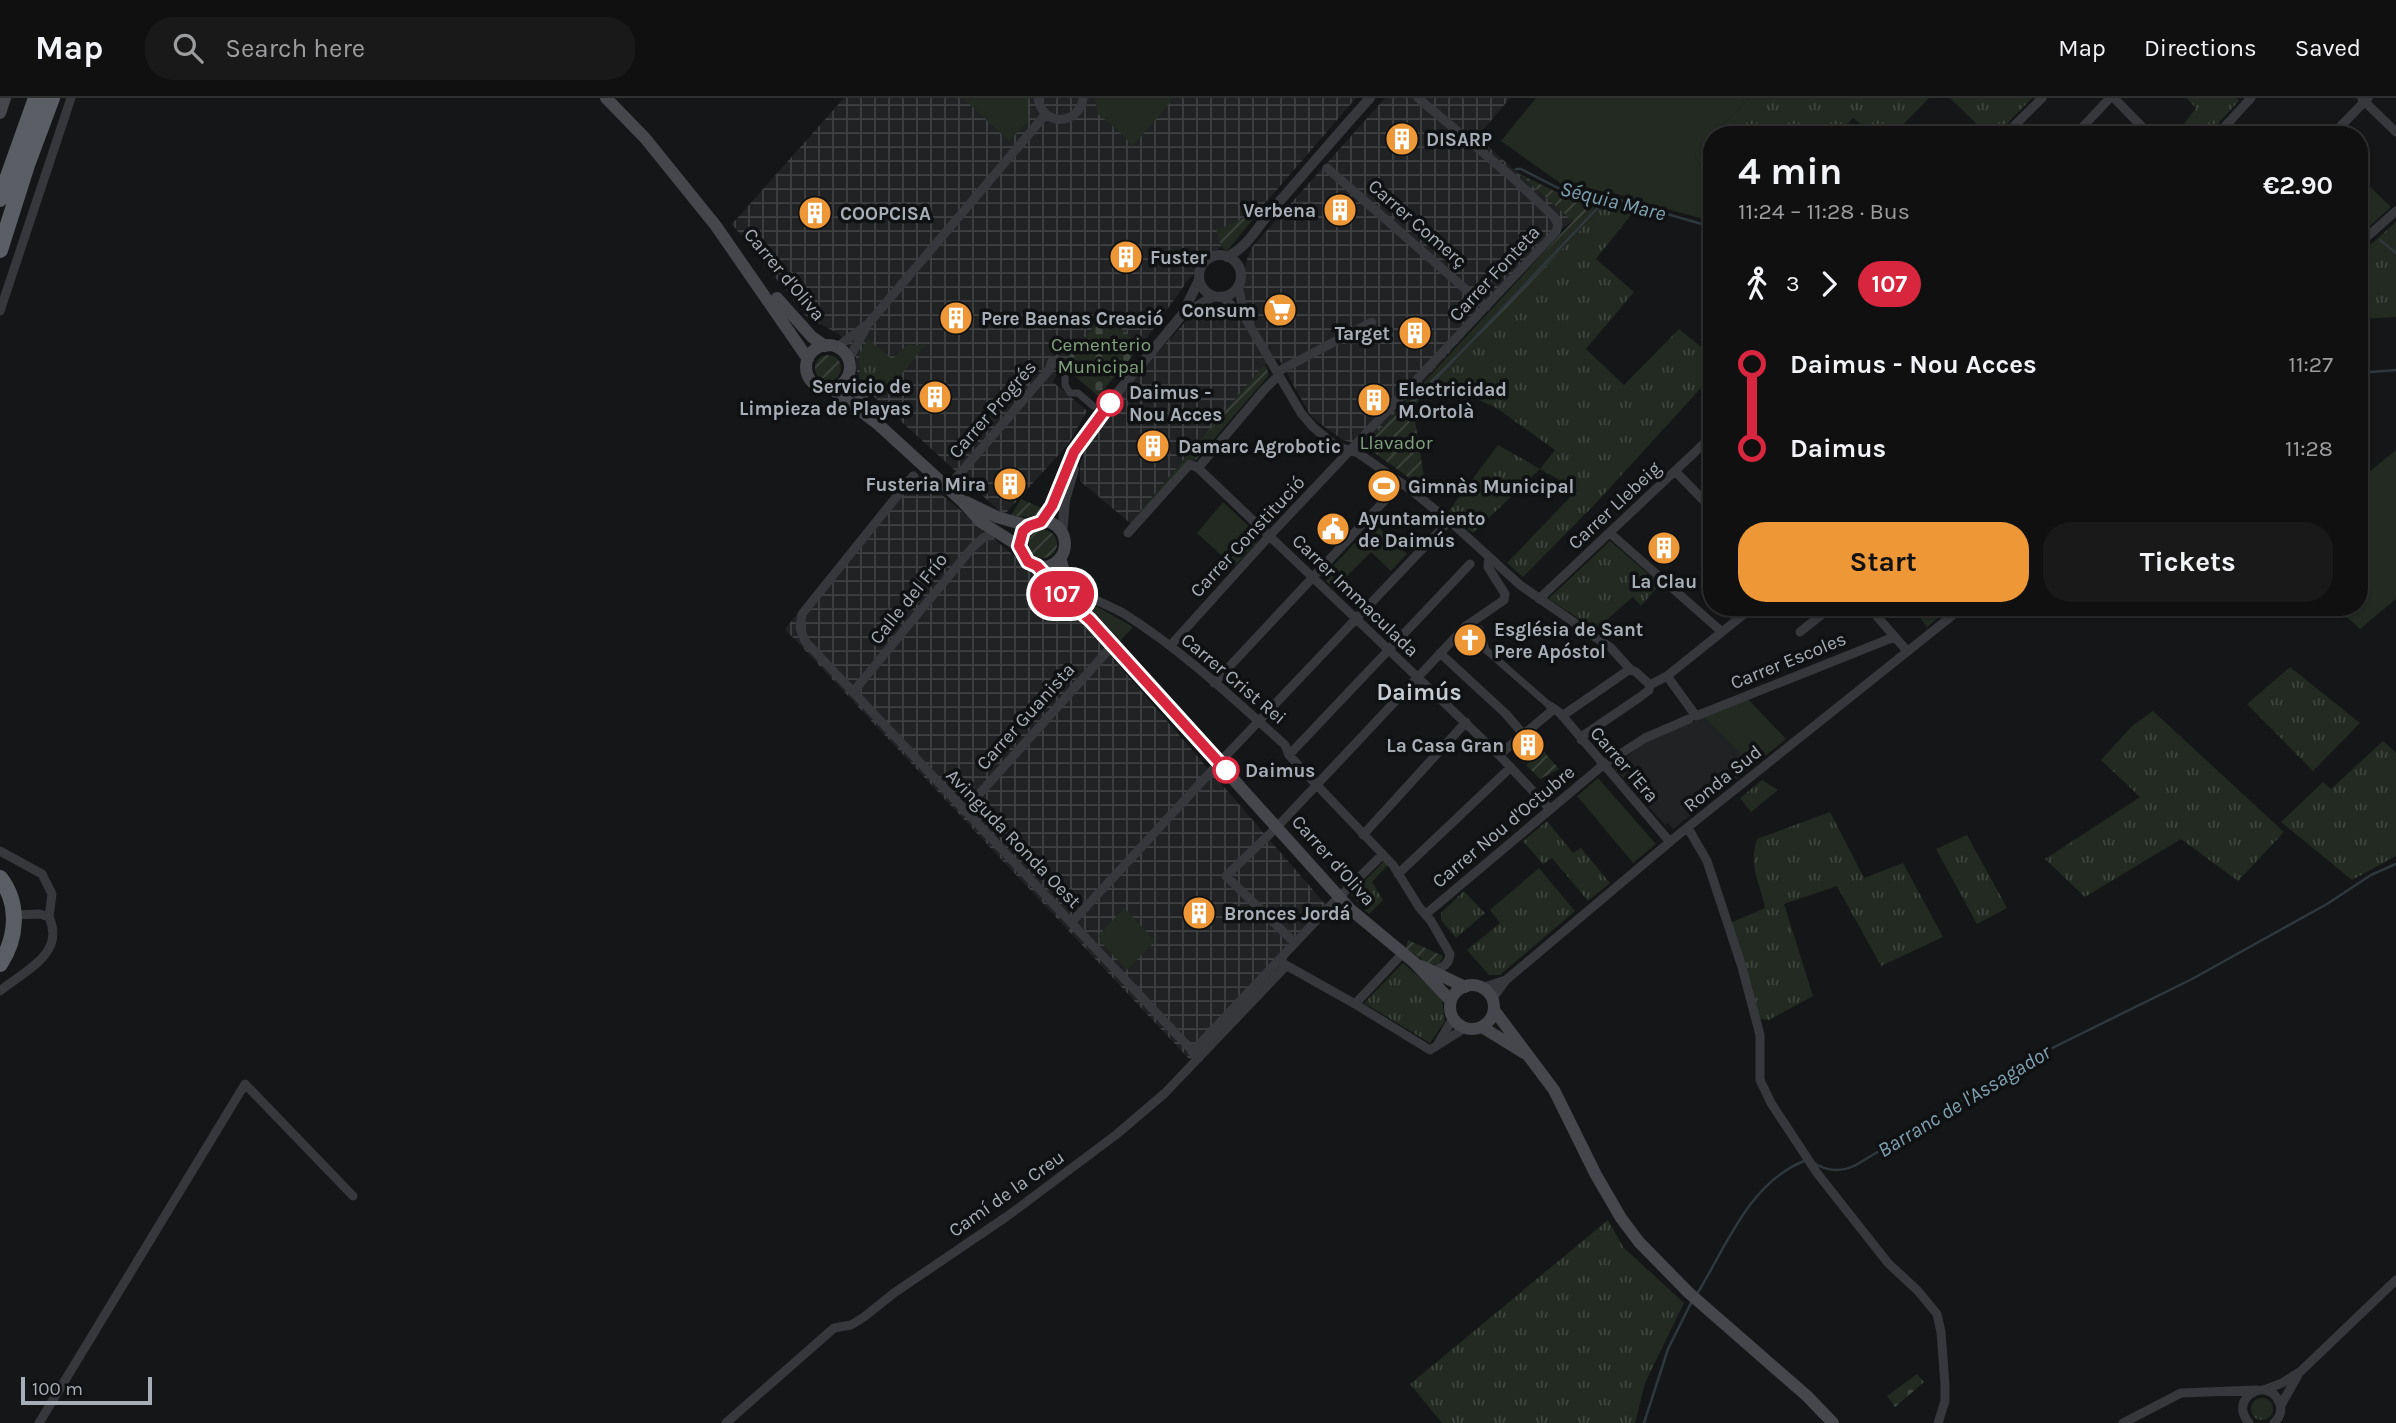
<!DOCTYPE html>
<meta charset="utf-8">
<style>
body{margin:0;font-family:Karla,sans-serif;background:#19191a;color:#f1f3f6;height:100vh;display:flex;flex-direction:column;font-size:26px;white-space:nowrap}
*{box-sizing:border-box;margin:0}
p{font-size:23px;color:#9c9d9f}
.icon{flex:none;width:38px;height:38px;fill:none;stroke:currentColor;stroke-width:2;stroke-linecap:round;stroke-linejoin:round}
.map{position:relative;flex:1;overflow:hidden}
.side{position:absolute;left:1703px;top:28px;width:665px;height:490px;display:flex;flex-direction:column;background:#101011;border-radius:28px;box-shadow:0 2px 5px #0004,0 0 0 2px #303031}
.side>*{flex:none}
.badge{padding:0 14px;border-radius:23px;font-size:24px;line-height:46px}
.scale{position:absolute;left:21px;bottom:18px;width:131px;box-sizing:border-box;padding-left:7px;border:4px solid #a8aeb7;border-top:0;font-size:19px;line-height:24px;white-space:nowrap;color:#a8aeb7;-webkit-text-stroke:5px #101112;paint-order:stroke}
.map>.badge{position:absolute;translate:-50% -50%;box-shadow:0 0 0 4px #fff}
.legs{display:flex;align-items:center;gap:10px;height:77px;padding:0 35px;font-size:23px}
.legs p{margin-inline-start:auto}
.headline{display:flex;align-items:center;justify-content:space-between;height:119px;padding:0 35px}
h1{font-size:38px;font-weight:700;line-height:52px}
.cta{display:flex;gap:14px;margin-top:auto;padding:14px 35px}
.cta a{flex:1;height:80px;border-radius:28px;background:#ed9737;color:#111;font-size:28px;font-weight:700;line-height:80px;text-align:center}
.cta a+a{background:#19191a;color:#f1f3f6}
ul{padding:0 35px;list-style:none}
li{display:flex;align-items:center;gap:24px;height:84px;font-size:26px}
li i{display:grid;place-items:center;width:10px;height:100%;margin:0 9px;background:currentColor}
li i::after{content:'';width:18px;height:18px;margin:-9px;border:5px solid;border-radius:50%;background:#101011}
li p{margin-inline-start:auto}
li:first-child i{background:linear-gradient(#0000 50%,currentColor 0)}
li:last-child i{background:linear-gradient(currentColor 50%,#0000 0)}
header{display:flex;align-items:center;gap:42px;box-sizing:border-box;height:98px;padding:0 35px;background:#101011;border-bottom:2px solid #303031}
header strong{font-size:33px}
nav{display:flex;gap:38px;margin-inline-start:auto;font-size:24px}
.search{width:490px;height:63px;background:#19191a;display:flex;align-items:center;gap:18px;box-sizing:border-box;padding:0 24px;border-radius:28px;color:#9c9d9f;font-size:26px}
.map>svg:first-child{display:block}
</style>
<header>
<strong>Map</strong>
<div class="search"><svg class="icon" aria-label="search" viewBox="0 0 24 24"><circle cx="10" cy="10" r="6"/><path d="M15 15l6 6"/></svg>Search here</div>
<nav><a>Map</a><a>Directions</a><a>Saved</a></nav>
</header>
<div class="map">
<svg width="2396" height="1325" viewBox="0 0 2396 1325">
<defs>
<pattern id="industrial-grid" width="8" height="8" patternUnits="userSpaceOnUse" patternTransform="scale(1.75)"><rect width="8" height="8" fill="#212224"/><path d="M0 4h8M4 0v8" fill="none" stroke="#3e4042"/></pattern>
<pattern id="grass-tufts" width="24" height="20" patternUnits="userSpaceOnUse" patternTransform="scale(1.75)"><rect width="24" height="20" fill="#222a22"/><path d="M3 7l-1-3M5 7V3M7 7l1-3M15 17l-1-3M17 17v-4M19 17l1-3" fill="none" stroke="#3f4640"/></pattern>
<pattern id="cemetery-stones" width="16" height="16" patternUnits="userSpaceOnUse" patternTransform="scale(1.75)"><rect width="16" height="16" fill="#222a22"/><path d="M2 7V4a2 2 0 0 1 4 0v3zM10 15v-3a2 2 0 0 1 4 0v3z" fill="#3f4640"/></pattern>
<pattern id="garden-furrows" width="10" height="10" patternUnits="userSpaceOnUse" patternTransform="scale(1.75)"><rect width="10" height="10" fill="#222a22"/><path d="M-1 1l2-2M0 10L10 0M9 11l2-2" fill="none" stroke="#3f4640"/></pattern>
</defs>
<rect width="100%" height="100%" fill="#151617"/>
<path fill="#212224" d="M 1704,619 L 1753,668 L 1673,731 L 1668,725 L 1665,727 L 1613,669 L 1644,645 Z"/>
<path fill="url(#industrial-grid)" d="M 844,0 L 1356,0 L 1268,102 L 1189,181 L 1141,248 L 1104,216 L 1062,267 L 1053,284 L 1087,313 L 1069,345 L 1004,417 L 861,287 L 856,270 L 856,258 L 839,236 L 807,219 L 732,126 Z
M 1385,0 L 1510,0 L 1477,39 L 1573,123 L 1561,131 L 1365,348 L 1343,342 L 1318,324 L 1309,315 L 1279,261 L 1265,266 L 1130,425 L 1080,383 L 1080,366 L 1086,350 L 1098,328 L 1150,263 L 1196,212 L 1230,210 L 1244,200 L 1243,193 L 1246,164 L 1252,149 Z
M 914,373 L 1052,490 L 1326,807 L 1280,870 L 1191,963 L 785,531 Z"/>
<path fill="url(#grass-tufts)" d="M 1749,0 L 1929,0 L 1893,37 L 1875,37 L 1853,20 L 1837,37 L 1713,37 Z
M 1950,0 L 2032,0 L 1996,37 L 1988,37 Z
M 2186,0 L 2237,0 L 2239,3 L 2207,37 L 2194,37 L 2184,26 L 2196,10 Z
M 1711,38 L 1711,87 L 1694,56 Z
M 1607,104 L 1635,112 L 1596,161 L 1634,194 L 1586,251 L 1624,287 L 1679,231 L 1711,257 L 1711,279 L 1596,405 L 1523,479 L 1507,465 L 1577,392 L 1540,371 L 1473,435 L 1448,414 L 1498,347 L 1540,371 L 1555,352 L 1498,311 L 1473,299 L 1467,304 L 1439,281 Z
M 2396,124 L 2396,219 L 2359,221 L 2359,157 Z
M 868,241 L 892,261 L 907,247 L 925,247 L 881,301 L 860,282 L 859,257 Z
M 1610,443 L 1660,486 L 1641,508 L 1633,499 L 1596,531 L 1548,501 Z
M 1912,509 L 1941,509 L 1945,514 L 1927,529 Z
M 2290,569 L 2360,625 L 2313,673 L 2247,606 Z
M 2153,613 L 2284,734 L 2238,783 L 2181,741 L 2085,799 L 2045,761 L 2140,699 L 2101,662 L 2132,628 Z
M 2383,643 L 2396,655 L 2396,758 L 2352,782 L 2281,724 L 2323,684 L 2331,691 Z
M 1762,682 L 1778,692 L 1751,714 L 1740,700 Z
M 1830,714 L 1864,780 L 1903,765 L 1943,839 L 1881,868 L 1837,788 L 1784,806 L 1813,898 L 1769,922 L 1759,921 L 1728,826 L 1765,810 C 1760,784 1748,769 1757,741 Z
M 1547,723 L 1573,755 L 1581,750 L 1610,785 L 1588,803 L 1552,760 L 1543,766 L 1523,743 Z
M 1967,737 L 2007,810 L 1977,826 L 1936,751 Z
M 1385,762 L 1388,767 L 1372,784 L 1383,802 L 1369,816 L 1351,797 Z
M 1539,770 L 1575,813 L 1500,877 L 1489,877 L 1467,852 L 1500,825 L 1490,812 Z
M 1464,793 L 1485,815 L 1456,840 L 1441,822 L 1441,815 Z
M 1403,865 L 1436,894 L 1442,902 L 1445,923 L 1430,945 L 1364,905 Z
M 1608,1122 L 1623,1149 L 1684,1205 L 1645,1285 L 1635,1325 L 1442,1325 L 1410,1286 Z
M2251 1311a11 11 0 1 1 22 0a11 11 0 1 1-22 0Z"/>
<path fill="url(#cemetery-stones)" d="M 1104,216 L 1141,248 L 1098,298 L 1062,267 Z
M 1917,1276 L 1924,1284 L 1895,1309 L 1887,1298 Z"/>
<path fill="#222a22" d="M 963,0 L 1028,0 L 1028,23 L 1009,43 Z
M 1095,0 L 1171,0 L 1173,1 L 1132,49 L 1125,39 L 1097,15 Z
M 1536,0 L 1749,0 L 1694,56 L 1711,87 L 1711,123 L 1652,107 L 1614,95 L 1567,90 L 1501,43 Z
M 2359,78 L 2391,109 L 2359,138 Z
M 2396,352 L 2396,501 L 2360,531 L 2335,509 L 2359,509 L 2359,382 Z
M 1223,404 L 1258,437 L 1258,443 L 1234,469 L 1197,435 Z
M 1374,425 L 1407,456 L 1391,473 L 1371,454 L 1334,491 L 1326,483 L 1326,475 Z
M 1089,504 L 1133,529 L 1120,543 L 1087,506 Z
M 1747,600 L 1786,641 L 1753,668 L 1704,619 Z
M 1598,680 L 1656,746 L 1633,765 L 1577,698 Z
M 1124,810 L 1155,843 L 1127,872 L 1100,843 L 1099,837 Z"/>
<path fill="url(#garden-furrows)" d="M 1518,75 L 1560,96 L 1607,104 L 1413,309 L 1426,392 L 1365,348 L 1573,123 Z
M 1256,111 L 1255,119 L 1227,153 L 1222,150 L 1216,132 L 1240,122 Z
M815 270a13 13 0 1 1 26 0a13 13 0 1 1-26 0Z
M 1265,266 L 1269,277 L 1196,362 L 1190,361 L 1132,427 L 1130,425 Z
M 1021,401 L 1044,411 C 1034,420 1024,420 1011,417 Z
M1029 446a14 14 0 1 1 28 0a14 14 0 1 1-28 0Z
M 1540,649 L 1559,671 L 1540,681 L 1526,667 L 1531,663 L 1528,659 Z
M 1408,842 L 1443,858 L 1439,866 L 1430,867 L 1406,850 Z"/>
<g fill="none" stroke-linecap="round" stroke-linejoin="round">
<path stroke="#2e383d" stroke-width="2.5" d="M 1516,71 L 1521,71 L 1564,93 L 1612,100 L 1712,129
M 2380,142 L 2396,155
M 2359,275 L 2396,272
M 1412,306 L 1607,100
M 1814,1065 C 1828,1074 1842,1074 1856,1067 L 2034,959 L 2192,881 L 2327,806 L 2371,777 L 2396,766
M 1697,1196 C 1726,1149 1749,1085 1804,1063
M 1644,1325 L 1668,1251 L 1691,1205"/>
<path stroke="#36383c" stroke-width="7" d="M 1052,263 L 1065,273 L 1065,287 L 1070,295 L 1078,295 L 1093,308
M 1480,531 L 1486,552 L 1550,608"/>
<path stroke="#36383c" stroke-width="9" d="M 1038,0 C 1042,29 1079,28 1083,0
M 2114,0 L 2150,37
M 2362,1 L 2396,34
M 2005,37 L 2042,0
M 2075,37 L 2110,0
M 2217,37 L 2251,0
M 2332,37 L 2368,0
M 1327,70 L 1486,209
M 2359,146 L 2396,113
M 1238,187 L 1244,216
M 1221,198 L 1244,218 L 1301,315 L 1313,329 L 1336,348 L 1358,355 L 1407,389 L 1453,426 L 1520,487 L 1611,550 L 1630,571 L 1636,574 L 1650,587
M 0,213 L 71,0
M 837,249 L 868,226 L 1045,17
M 849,261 L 867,228
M 1277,274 L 1372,224
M 1198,370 L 1264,292 L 1279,277
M 1676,374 L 1712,411
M 2359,376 L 2360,377
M 913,378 L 802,516 L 800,530 L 805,543 L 1199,960
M 956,380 L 1049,272 L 1052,263
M 1128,435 L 1190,366 L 1198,370 L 1499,657 L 1549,710
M 1610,435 L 1722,534
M 1070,481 C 1080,499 1106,505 1123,515 C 1182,552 1234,601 1285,647 L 1289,657 L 1312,682 L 1393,767 L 1419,809 L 1431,823 L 1450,856 C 1449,867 1442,870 1432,873
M 1539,501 L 1712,338
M 1869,509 L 1907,553
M 1974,509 L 1985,509
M 1800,534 L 1831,509
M 1170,548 L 1273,434 L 1556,134 L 1558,127 L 1554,119 L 1513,80 L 1418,0
M 1440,555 L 1506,616 L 1523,636
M 1667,578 L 1696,618 L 1894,539
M 1214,585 L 1401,385
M 853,594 L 972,450 L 983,440 L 995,435
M 1550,608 L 1560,615 L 1670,744
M 1562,618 L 1630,571
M 1581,642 L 1584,637 L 1640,599 L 1649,592 L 1650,587 L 1667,578 L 1753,509
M 1289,657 L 1470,466
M 1499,657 L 1554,611
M 964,713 L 1113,547
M 1688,730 L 1707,763 L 1742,869 L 1760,937 L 1760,982 L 1771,1005 L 1817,1075 L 1888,1165 L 1918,1193 L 1937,1216 L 1941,1234 L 1945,1287 L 1945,1303 L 1938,1325
M 1363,737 L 1466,624
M 0,753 L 42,776 L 52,796 L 49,819
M 1398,776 L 1511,669
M 1426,816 L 1603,667 L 1645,640 L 1689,621
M 1071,825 L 1219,665 L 1449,423
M 1295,845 L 1226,778 L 1277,729 L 1466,528 L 1504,502 L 1505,496 L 1488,469 L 1489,459
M 1284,866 L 1355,906 L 1430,952 L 1465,930
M 1481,890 L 1506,882
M 0,893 C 24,873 66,856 49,819 L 40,816 L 14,817
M 1492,901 L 1506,882 L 1678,737 L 1963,509
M 1355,906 L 1403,855
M 1438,946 L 1453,920
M 1192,954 L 1329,809 L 1382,757
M 2264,1292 L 2282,1285 L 2301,1273 L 2396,1182
M 2281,1307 L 2298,1277
M 39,1325 L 245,986 L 353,1098
M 726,1325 L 834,1230 L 851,1227 L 864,1219 L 894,1195 L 1009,1117 L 1117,1036 L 1165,995 L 1286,868
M 2123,1325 L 2181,1295 L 2257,1292
M 2249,1325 C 2227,1299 2269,1278 2279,1304 C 2283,1312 2280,1319 2274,1325"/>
<path stroke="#36383c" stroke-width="10" d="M1199 178a21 21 0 1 1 42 0a21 21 0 1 1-42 0Z
M 1227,159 C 1248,149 1257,129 1272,112 C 1305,75 1337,36 1370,0
M 1184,216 L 1214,198
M 1041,424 L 1052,408 L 1074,354 L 1114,299 L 1182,217 L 1199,182
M 1062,436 L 1065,402 L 1074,371"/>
<path stroke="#45474c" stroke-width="12" d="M 606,0 L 645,40 L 716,128 L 808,261
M 0,15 L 5,0
M 777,200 L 812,239 L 825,248
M806 269a22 22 0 1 1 44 0a22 22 0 1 1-44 0Z
M 848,279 L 875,321
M 832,291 L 879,327 L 962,403 L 981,424 L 1019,448
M 966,404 L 997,419 L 1029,428
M1019 446a23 23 0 1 1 46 0a23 23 0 1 1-46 0Z
M 1060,460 L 1072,498 L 1090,522 L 1350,811 L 1415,865 L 1451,903
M 1037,469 L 1073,507
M 1421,868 L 1465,889
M1450 909a22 22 0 1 1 44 0a22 22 0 1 1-44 0Z
M 1494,912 L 1554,992 L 1596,1077 L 1621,1120 L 1639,1144 L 1689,1195 L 1807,1298 L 1833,1325
M 1482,929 L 1524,955"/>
<path stroke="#5b5e64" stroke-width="16" d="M 0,101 L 36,0
M 0,152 L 27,67 L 52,0
M 0,780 C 20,806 17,840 0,866"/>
</g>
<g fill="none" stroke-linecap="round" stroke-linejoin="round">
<defs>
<path id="line-1" d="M 1110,305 L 1074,354 L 1052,408 L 1041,424 L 1029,428 L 1023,433 L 1019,448 L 1028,464 L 1037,468 L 1073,507 L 1090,522 L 1226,672"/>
</defs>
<use href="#line-1" stroke="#fff" stroke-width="16"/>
<use href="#line-1" stroke="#d7263d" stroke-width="10"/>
</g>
<defs>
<symbol id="building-disc" viewBox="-11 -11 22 22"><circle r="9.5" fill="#ed9737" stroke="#101112"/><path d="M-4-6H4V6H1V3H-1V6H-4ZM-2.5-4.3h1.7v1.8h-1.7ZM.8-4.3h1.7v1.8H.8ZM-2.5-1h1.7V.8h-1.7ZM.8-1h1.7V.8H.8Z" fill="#fff"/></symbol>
<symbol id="supermarket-disc" viewBox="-11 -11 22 22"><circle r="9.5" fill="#ed9737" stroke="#101112"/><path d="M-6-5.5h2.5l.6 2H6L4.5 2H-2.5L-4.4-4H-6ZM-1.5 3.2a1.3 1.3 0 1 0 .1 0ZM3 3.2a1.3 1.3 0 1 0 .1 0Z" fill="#fff"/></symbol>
<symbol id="stadium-disc" viewBox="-11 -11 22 22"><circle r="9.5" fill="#ed9737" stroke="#101112"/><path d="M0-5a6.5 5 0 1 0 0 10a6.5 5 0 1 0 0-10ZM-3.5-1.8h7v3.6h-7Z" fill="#fff"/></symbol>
<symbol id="civic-disc" viewBox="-11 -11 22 22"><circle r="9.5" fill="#ed9737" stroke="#101112"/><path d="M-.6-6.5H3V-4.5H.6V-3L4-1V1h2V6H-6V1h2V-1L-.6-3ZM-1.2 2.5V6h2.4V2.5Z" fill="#fff"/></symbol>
<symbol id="church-disc" viewBox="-11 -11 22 22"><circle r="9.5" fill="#ed9737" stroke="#101112"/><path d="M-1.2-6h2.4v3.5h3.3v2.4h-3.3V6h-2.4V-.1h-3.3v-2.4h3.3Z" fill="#fff"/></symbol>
</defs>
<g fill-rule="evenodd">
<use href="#building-disc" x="1383" y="22" width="38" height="38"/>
<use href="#building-disc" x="1321" y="93" width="38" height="38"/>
<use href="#building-disc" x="796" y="96" width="38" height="38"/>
<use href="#building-disc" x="1107" y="140" width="38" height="38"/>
<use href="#supermarket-disc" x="1261" y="193" width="38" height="38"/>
<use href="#building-disc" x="937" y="201" width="38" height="38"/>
<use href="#building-disc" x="1396" y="216" width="38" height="38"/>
<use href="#building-disc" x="916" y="280" width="38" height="38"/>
<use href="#building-disc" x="1355" y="283" width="38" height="38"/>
<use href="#building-disc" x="1134" y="329" width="38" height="38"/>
<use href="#building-disc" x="991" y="367" width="38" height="38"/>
<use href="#stadium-disc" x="1365" y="369" width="38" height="38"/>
<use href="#civic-disc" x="1314" y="412" width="38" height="38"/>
<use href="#building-disc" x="1645" y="431" width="38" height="38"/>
<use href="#church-disc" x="1451" y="523" width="38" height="38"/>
<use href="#building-disc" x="1509" y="628" width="38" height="38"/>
<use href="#building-disc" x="1180" y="796" width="38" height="38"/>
</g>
<g fill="#fff" stroke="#d7263d" stroke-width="3.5">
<circle cx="1110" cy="305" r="12"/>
<circle cx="1226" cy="672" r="12"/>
</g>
<g text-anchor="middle" stroke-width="7" stroke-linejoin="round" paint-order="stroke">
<g font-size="19" font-weight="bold" fill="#a8aeb7" stroke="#101112" text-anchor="start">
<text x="1426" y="48">DISARP</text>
<text x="1316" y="119" text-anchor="end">Verbena</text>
<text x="840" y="122">COOPCISA</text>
<text x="1150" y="166">Fuster</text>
<text x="1256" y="219" text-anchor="end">Consum</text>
<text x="981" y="227">Pere Baenas Creació</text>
<text x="1390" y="242" text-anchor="end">Target</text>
<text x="911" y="295" text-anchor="end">Servicio de<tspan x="911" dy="22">Limpieza de Playas</tspan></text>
<text x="1398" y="298">Electricidad<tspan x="1398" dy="22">M.Ortolà</tspan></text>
<text x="1178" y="355">Damarc Agrobotic</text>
<text x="986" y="393" text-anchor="end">Fusteria Mira</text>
<text x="1408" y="395">Gimnàs Municipal</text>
<text x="1358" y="427">Ayuntamiento<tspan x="1358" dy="22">de Daimús</tspan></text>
<text x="1664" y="490" text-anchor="middle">La Clau</text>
<text x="1494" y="538">Església de Sant<tspan x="1494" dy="22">Pere Apóstol</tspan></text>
<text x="1504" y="654" text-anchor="end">La Casa Gran</text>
<text x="1224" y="822">Bronces Jordá</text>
</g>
<g font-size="19" fill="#a8aeb7" stroke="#101112">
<text transform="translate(1418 125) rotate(41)" y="7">Carrer Comerç</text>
<text transform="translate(1494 175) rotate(-47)" y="7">Carrer Fonteta</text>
<text transform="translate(785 176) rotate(50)" y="7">Carrer d'Oliva</text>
<text transform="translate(992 311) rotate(-49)" y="7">Carrer Progrés</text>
<text transform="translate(1614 407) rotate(-43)" y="7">Carrer Llebeig</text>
<text transform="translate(1247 438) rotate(-47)" y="7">Carrer Constitució</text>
<text transform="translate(1356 497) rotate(44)" y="7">Carrer Immaculada</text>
<text transform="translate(908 500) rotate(-51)" y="7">Calle del Frío</text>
<text transform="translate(1788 562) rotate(-22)" y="7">Carrer Escoles</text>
<text transform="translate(1234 580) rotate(40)" y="7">Carrer Crist Rei</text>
<text transform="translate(1025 618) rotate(-48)" y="7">Carrer Guanista</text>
<text transform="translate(1625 666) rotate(49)" y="7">Carrer l'Era</text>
<text transform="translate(1722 680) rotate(-39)" y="7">Ronda Sud</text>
<text transform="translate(1503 728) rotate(-40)" y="7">Carrer Nou d'Octubre</text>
<text transform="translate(1014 740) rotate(46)" y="7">Avinguda Ronda Oest</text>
<text transform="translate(1334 762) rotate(48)" y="7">Carrer d'Oliva</text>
<text transform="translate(1006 1095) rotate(-35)" y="7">Camí de la Creu</text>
</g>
<g font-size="19" fill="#82a27f" stroke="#101112">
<text x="1101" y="253">Cementerio<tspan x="1101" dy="22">Municipal</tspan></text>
<text x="1396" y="351">Llavador</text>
</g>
<g font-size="19" font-weight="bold" fill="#a8aeb7" stroke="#101112" text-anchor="start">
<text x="1129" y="301">Daimus -<tspan x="1129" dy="22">Nou Acces</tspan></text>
<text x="1245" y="679">Daimus</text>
</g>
<g font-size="21" font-style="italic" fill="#7fa1b1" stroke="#101112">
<text transform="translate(1613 103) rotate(14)" y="7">Séquia Mare</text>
<text transform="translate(1964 1003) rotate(-31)" y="7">Barranc de l'Assagador</text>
</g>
<g font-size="23" font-weight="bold" fill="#c8cdd3" stroke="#101112">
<text x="1419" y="602">Daimús</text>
</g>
</g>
</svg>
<div class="scale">100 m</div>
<b class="badge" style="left:1062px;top:496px;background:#d7263d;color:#fff">107</b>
<section class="side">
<div class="headline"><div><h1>4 min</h1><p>11:24 – 11:28 · Bus</p></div><b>€2.90</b></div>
<div class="legs"><svg class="icon" aria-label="walk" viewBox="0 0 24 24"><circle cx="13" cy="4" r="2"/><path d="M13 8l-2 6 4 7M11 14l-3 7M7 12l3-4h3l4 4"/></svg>3<svg class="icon" aria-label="forward" viewBox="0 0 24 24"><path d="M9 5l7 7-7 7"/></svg><b class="badge" style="background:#d7263d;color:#fff">107</b></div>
<ul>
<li><i style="color:#d7263d"></i><b>Daimus - Nou Acces</b><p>11:27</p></li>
<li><i style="color:#d7263d"></i><b>Daimus</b><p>11:28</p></li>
</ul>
<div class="cta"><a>Start</a><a>Tickets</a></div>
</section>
</div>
